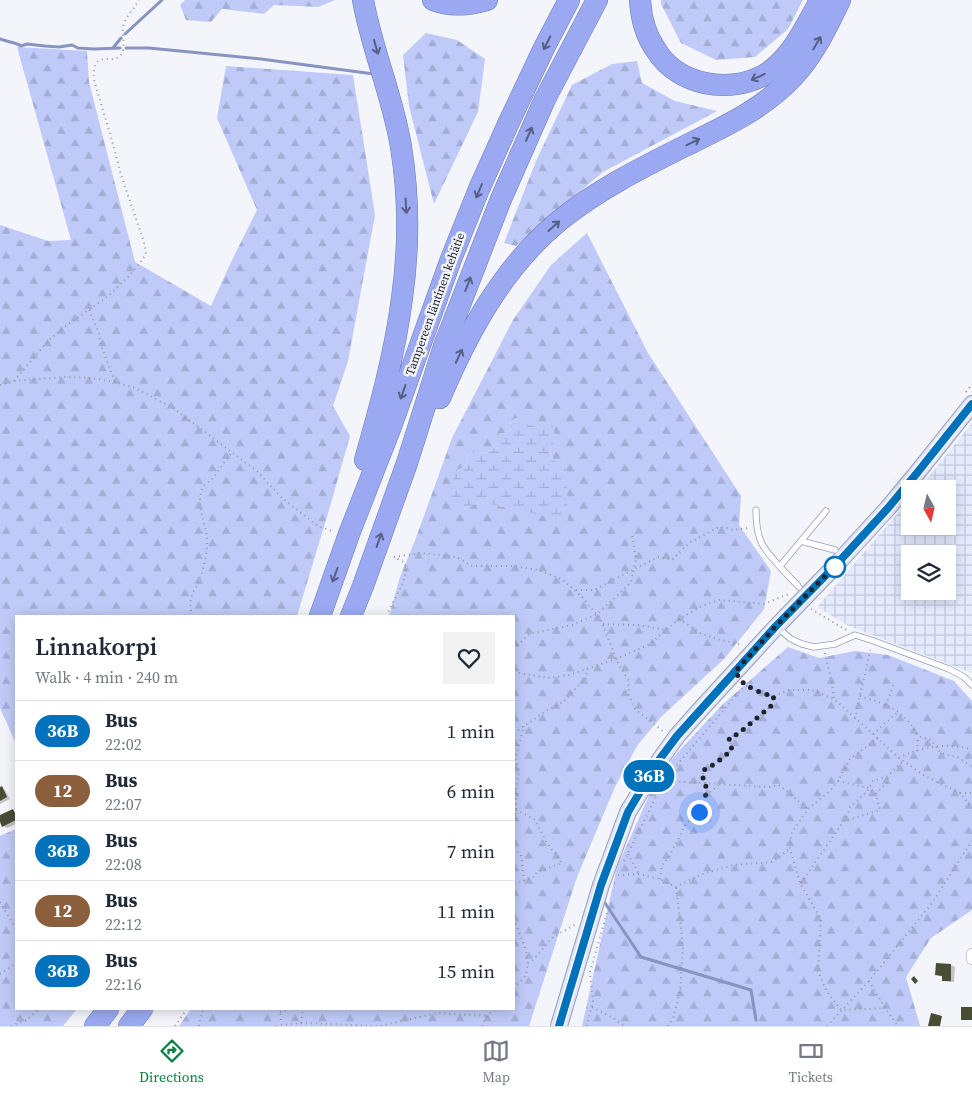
<!DOCTYPE html>
<meta charset="utf-8">
<style>
body{margin:0;font-family:"Source Serif 4",serif;background:#f2f2f3;color:#1f2937;height:100vh;display:flex;flex-direction:column;font-size:19px;white-space:nowrap}
*{box-sizing:border-box;margin:0}
p{font-size:16px;color:#747a83}
.icon{flex:none;width:28px;height:28px;fill:none;stroke:currentColor;stroke-width:2;stroke-linecap:round;stroke-linejoin:round}
.map{position:relative;flex:1;overflow:hidden}
.side{position:absolute;left:15px;top:615px;width:500px;height:395px;display:flex;flex-direction:column;background:#fff;border-radius:0px;box-shadow:0 2px 12px #0003}
.side>*{flex:none}
.badge{padding:0 10px;border-radius:16px;font-size:18px;line-height:32px}
.needle{width:32px;rotate:172deg}
.buttons{position:absolute;left:901px;top:480px;display:grid;gap:10px}
.buttons a{display:grid;place-items:center;width:55px;height:55px;border-radius:0px;background:#fff;box-shadow:0 2px 12px #0003;font-size:25px}
.you{position:absolute;width:25px;height:25px;margin:-12px;border:4px solid #fff;border-radius:50%;background:#1a73e8;box-shadow:0 0 0 8px #1a73e833}
.map>.badge{position:absolute;translate:-50% -50%;box-shadow:0 0 0 2px #fff}
.round{display:grid;place-items:center;flex:none;width:52px;height:52px;border-radius:0px;background:#f2f2f3}
.head{display:flex;align-items:center;justify-content:space-between;height:85px;padding:0 20px}
h1{font-size:24px;font-weight:600;line-height:38px}
ul{padding:0;list-style:none}
li{display:flex;align-items:center;gap:15px;height:60px;padding:0 20px;border-top:1px solid #e0e1e3}
li div{flex:1}
li b{display:block;font-size:19px}
li em{font-style:normal}
li .badge{min-width:55px;font-weight:700;text-align:center}
.menu{display:flex;justify-content:space-around;align-items:center;height:70px;border-top:1px solid #e0e1e3;background:#fff;font-size:14px;color:#747a83}
.menu a{display:grid;justify-items:center;gap:2px}
.menu .selected{color:#0b8043}
.map>svg:first-child{display:block}
</style>
<div class="map">
<svg width="972" height="1026" viewBox="0 0 972 1026">
<defs>
<pattern id="industrial-grid" width="8" height="8" patternUnits="userSpaceOnUse" patternTransform="scale(1.25)"><rect width="8" height="8" fill="#e4eaff"/><path d="M0 4h8M4 0v8" fill="none" stroke="#c3c8db"/></pattern>
<pattern id="forest-firs" width="22" height="20" patternUnits="userSpaceOnUse" patternTransform="scale(1.25)"><rect width="22" height="20" fill="#bfcaf8"/><path d="M5 1l3.5 6h-7zM16 11l3.5 6h-7z" fill="#a4add5"/></pattern>
<pattern id="wetland-marsh" width="20" height="14" patternUnits="userSpaceOnUse" patternTransform="scale(1.25)"><rect width="20" height="14" fill="#bfcaf8"/><path d="M1 5h8M5 5V1M11 12h8M15 12V8" fill="none" stroke="#a4add5"/></pattern>
</defs>
<rect width="100%" height="100%" fill="#f4f5fb"/>
<path fill="url(#industrial-grid)" fill-rule="evenodd" d="M 972,423 L 972,673 L 851,627 L 817,607 L 910,499 L 910,526 L 948,526 L 948,489 L 919,489 ZM 910,554 L 948,554 L 948,591 L 910,591 Z"/>
<path fill="url(#forest-firs)" fill-rule="evenodd" d="M 185,0 L 335,0 L 318,7 L 274,5 L 264,14 L 222,9 L 211,22 L 186,20 L 180,5 Z
M 661,0 L 803,0 L 788,29 L 755,57 L 716,60 L 681,43 L 661,4 Z
M 426,33 L 457,40 L 485,59 L 478,112 L 434,204 L 409,106 L 403,55 Z
M 17,47 L 87,51 L 89,82 L 135,262 L 211,306 L 232,260 L 257,210 L 217,118 L 226,66 L 353,75 L 375,215 L 348,361 L 333,406 L 350,436 L 329,510 L 297,616 L 16,616 L 16,744 L 0,708 L 0,225 L 48,241 L 71,240 Z
M 637,61 L 642,83 L 675,101 L 717,111 L 603,172 L 516,246 L 504,243 L 536,161 L 572,85 L 612,64 Z
M 587,233 L 648,353 L 741,496 L 739,525 L 771,571 L 764,609 L 724,659 L 661,717 L 637,746 L 615,787 L 577,877 L 529,1026 L 179,1026 L 191,1009 L 514,1009 L 514,616 L 389,616 L 400,577 L 416,538 L 452,438 L 513,320 L 551,265 ZM 511,421 L 537,428 L 556,440 L 550,448 L 568,520 L 480,502 L 464,509 L 457,470 L 465,467 L 469,454 L 489,452 L 497,445 L 497,434 L 509,433 Z
M 788,647 L 819,658 L 855,651 L 888,655 L 954,681 L 972,701 L 972,910 L 931,938 L 906,977 L 920,1026 L 582,1026 L 617,867 L 656,780 L 677,753 L 723,704 Z
M 16,829 L 16,1009 L 77,1009 L 63,1026 L 0,1026 L 0,836 Z"/>
<path fill="url(#wetland-marsh)" d="M 516,417 L 537,428 L 552,421 L 556,440 L 550,449 L 553,460 L 567,469 L 568,521 L 480,502 L 464,509 L 451,503 L 448,491 L 457,470 L 465,467 L 469,454 L 489,452 L 497,445 L 497,434 L 509,433 L 511,421 Z"/>
<path fill="#0003" d="M 0,788 L 2,788 L 5,790 L 10,799 L 0,804 Z
M 13,811 L 16,812 L 16,824 L 7,828 L 3,826 L 0,817 Z
M 951,965 L 955,967 L 954,982 L 947,982 L 943,980 L 943,977 L 937,975 Z"/>
<g fill="none" stroke-linecap="round" stroke-linejoin="round">
<path stroke="#8993c1" stroke-width="3" d="M 125,34 L 162,0
M 0,39 C 7,42 16,42 21,46 L 27,44 L 45,46 L 59,47 L 72,45 L 78,48 L 94,49 L 120,48
M 113,48 L 121,38
M 126,48 L 149,48 L 261,59 L 374,74
M 605,903 L 641,957 L 751,990 L 756,1020"/>
</g>
<path fill="#484d34" d="M 2,786 L 7,797 L 0,801 L 0,787 Z
M 13,809 L 16,816 L 16,820 L 2,827 L 0,822 L 0,815 Z
M 936,963 L 951,964 L 951,981 L 942,981 L 942,976 L 935,975 Z
M 914,976 L 918,981 L 915,984 L 911,979 Z
M 961,1007 L 972,1007 L 972,1020 L 961,1020 Z
M 931,1013 L 942,1016 L 940,1026 L 928,1026 Z"/>
<g fill="none" stroke-linecap="round" stroke-linejoin="round">
<defs>
<path id="lane" d="M 756,510 C 756,521 757,534 762,544 C 770,558 788,575 799,587
M 801,541 L 835,550
M 780,566 L 826,511
M 778,628 L 791,639 L 802,644 L 814,647 L 835,644 L 855,635 L 871,640 L 949,669 L 964,677 L 972,685"/>
<path id="street" d="M 972,954 L 972,959"/>
<path id="secondary" d="M 559,1026 L 601,885 L 628,812 L 659,761 L 677,736 L 699,711 L 776,627 L 835,566 L 888,508 L 917,473 L 972,404"/>
<path id="highway" d="M 363,0 C 372,50 393,97 401,147 C 409,196 409,248 402,298 C 395,353 380,407 365,460
M 433,0 C 451,7 468,5 487,0
M 640,0 C 641,17 646,36 656,50 C 678,86 730,94 764,75 C 790,60 803,31 817,6 L 819,0
M 440,398 C 468,332 503,267 559,221 C 597,190 641,168 685,146 C 724,127 763,109 793,77 C 814,55 827,27 840,0
M 320,616 L 349,534 L 390,429 L 451,259 L 479,189 L 509,122 L 544,48 L 569,0
M 351,616 L 363,586 L 407,463 L 444,346 L 501,199 L 545,99 L 597,0
M 95,1026 L 108,1009
M 129,1026 L 142,1009"/>
</defs>
<use href="#lane" stroke="#969db7" stroke-width="7"/>
<use href="#street" stroke="#969db7" stroke-width="12"/>
<use href="#secondary" stroke="#969db7" stroke-width="18"/>
<use href="#highway" stroke="#6f7aad" stroke-width="22"/>
<path stroke="#94969d" stroke-width="2" stroke-dasharray="1 4" stroke-linecap="butt" d="M 89,310 L 99,333 L 102,348 L 115,382
M 14,381 L 48,341 L 67,325 L 107,297 L 129,276 L 140,263 L 146,254 L 144,242 L 122,178 L 113,144 L 94,80 C 92,47 112,66 121,55 C 126,48 122,36 123,27 C 125,17 134,9 139,0
M 0,385 L 14,381 L 65,377 L 91,378 L 115,382 L 135,388 L 173,408 L 258,472 L 282,498 L 318,526 L 332,531
M 966,392 L 972,384
M 394,557 L 420,553 L 457,557 L 472,566 L 512,566 L 539,570 L 563,580 L 581,596 L 600,618 L 616,659 L 628,680 L 629,695 L 635,709 L 664,732
M 576,590 L 594,590 L 658,557 L 672,560 L 689,543 L 717,528 L 725,527 L 733,530 L 749,528
M 811,609 L 848,631
M 192,616 C 187,593 196,592 202,573 C 204,565 207,554 207,546 C 209,527 195,508 202,489 C 203,486 207,483 210,481 C 218,473 223,462 231,454
M 386,616 L 403,583 L 406,572 L 405,563 L 394,557
M 679,619 L 700,633 L 717,639 L 743,645
M 603,624 L 638,625 L 665,630
M 514,649 L 529,634 L 572,625 L 597,614 L 619,594 L 631,582 L 636,559 L 632,535
M 825,653 L 832,684 L 834,699
M 514,672 L 548,678 L 569,675 L 616,659 L 650,644 L 679,619 L 702,606 L 719,600 L 764,604 L 791,593
M 743,682 L 745,685 L 764,694 L 774,696 L 789,690 L 812,690 L 834,699 L 873,734 L 899,758 L 925,776 L 960,793 L 972,808
M 860,696 C 887,705 904,709 918,736 L 931,740 L 941,753 L 959,758 L 972,767
M 886,705 L 894,683
M 855,719 C 857,713 857,705 859,699 C 863,683 867,667 870,650
M 514,733 L 546,711 L 563,702 L 586,678 L 587,669
M 873,734 L 898,712
M 878,738 L 850,759 L 838,781 L 831,790 L 808,809 L 791,834 L 790,849 L 800,883 L 821,919 L 818,971 L 827,992 L 841,1010 L 885,1008
M 917,751 L 918,736
M 899,758 C 911,750 938,745 952,746 C 959,747 966,748 972,749
M 665,779 L 668,781 L 769,787 L 779,785 L 808,809
M 838,781 L 869,788 L 876,794 L 880,810 L 845,821
M 960,793 L 972,793
M 876,794 L 888,781 L 888,776
M 706,795 L 720,784
M 516,810 L 534,819 L 547,843 L 562,863 L 537,872 L 534,877 L 524,881
M 514,824 L 516,817 L 516,788 L 519,771 L 515,759 L 524,726
M 514,836 L 515,839 L 514,847
M 514,848 L 521,855 L 524,881 L 514,884
M 628,854 L 639,874
M 624,861 L 665,779 L 745,685
M 618,875 L 639,874 L 660,879 L 676,887 L 702,874 L 734,865 L 772,862 L 789,849
M 660,879 L 662,865 L 669,857 L 686,824 L 699,812 L 706,795 L 706,783 L 702,776 L 705,769 L 715,763 L 732,750 L 729,738 L 738,734 L 771,706 L 774,696
M 801,883 L 846,818 L 850,807 L 867,792 L 873,781 L 888,776 L 903,761
M 0,902 L 16,929
M 514,919 C 520,936 533,958 525,976 C 523,980 517,984 514,987
M 528,963 L 532,961 L 553,937 L 576,924
M 590,972 L 607,913
M 0,974 L 16,963
M 869,981 L 885,1008 L 898,1026
M 592,1007 L 615,1019 L 624,1026
M 280,1009 L 281,1024
M 280,1012 L 292,1009
M 301,1023 L 303,1009
M 11,1026 L 27,1020 L 39,1009
M 175,1026 L 187,1009
M 199,1026 L 203,1009
M 276,1026 L 301,1023 L 380,1026 L 438,1013 L 487,1016
M 482,1026 L 487,1016 L 494,1009
M 587,1026 L 593,1001 L 590,973
M 668,1026 L 673,1018 L 680,992 L 683,946 L 676,887
M 827,1026 L 869,981 L 932,903 L 972,841"/>
<use href="#lane" stroke="#fff" stroke-width="5.5"/>
<use href="#street" stroke="#fff" stroke-width="11"/>
<use href="#secondary" stroke="#e1e5fb" stroke-width="16"/>
<use href="#highway" stroke="#9aa9f2" stroke-width="21"/>
</g>
<defs><path id="oneway-shaft" d="M-6 0H5M1.5-3L5.5 0L1.5 3" fill="none" stroke-width="1.6" stroke-linecap="round" stroke-linejoin="round" transform="scale(1.25)"/></defs>
<g stroke="#575f86">
<use href="#oneway-shaft" transform="translate(547 43) rotate(117)"/>
<use href="#oneway-shaft" transform="translate(817 43) rotate(-60)"/>
<use href="#oneway-shaft" transform="translate(376 47) rotate(74)"/>
<use href="#oneway-shaft" transform="translate(758 77) rotate(156)"/>
<use href="#oneway-shaft" transform="translate(529 134) rotate(-66)"/>
<use href="#oneway-shaft" transform="translate(693 142) rotate(-26)"/>
<use href="#oneway-shaft" transform="translate(479 191) rotate(113)"/>
<use href="#oneway-shaft" transform="translate(406 206) rotate(87)"/>
<use href="#oneway-shaft" transform="translate(554 226) rotate(-42)"/>
<use href="#oneway-shaft" transform="translate(468 284) rotate(-69)"/>
<use href="#oneway-shaft" transform="translate(459 356) rotate(-65)"/>
<use href="#oneway-shaft" transform="translate(403 392) rotate(110)"/>
<use href="#oneway-shaft" transform="translate(379 540) rotate(-71)"/>
<use href="#oneway-shaft" transform="translate(335 575) rotate(110)"/>
</g>
<g fill="none" stroke-linecap="round" stroke-linejoin="round">
<defs>
<path id="line" d="M 559,1026 L 601,885 L 628,812 L 659,760 L 677,736 L 776,626 L 835,566 L 888,508 L 917,473 L 972,404"/>
</defs>
<use href="#line" stroke="#fff" stroke-width="11"/>
<use href="#line" stroke="#0072bc" stroke-width="8"/>
<path stroke="#20232d" stroke-width="5" stroke-dasharray="0 9" d="M 699,812 C 705,799 710,790 702,776 L 705,769 L 715,764 L 732,750 L 729,738 L 738,734 L 771,706 L 774,696 L 764,694 L 745,685 L 735,672 L 776,626 L 835,566 L 835,567"/>
</g>
<circle fill="#fff" stroke="#0072bc" stroke-width="2.5" cx="835" cy="567" r="10"/>
<g text-anchor="middle" stroke-width="5" stroke-linejoin="round" paint-order="stroke">
<g font-size="12" fill="#20232d" stroke="#f4f5fb">
<text transform="translate(435 304) rotate(-70)" y="4">Tampereen läntinen kehätie</text>
</g>
</g>
</svg>
<div class="buttons">
<a><svg class="needle" viewBox="-14 -14 28 28"><path d="M0-13l5 13h-10z" fill="#e53935"/><path d="M0 13l5-13h-10z" fill="#747a83"/></svg></a>
<a><svg class="icon" aria-label="layers" viewBox="0 0 24 24"><path d="M12 4l9 5-9 5-9-5zM3 14l9 5 9-5"/></svg></a>
</div>
<div class="you" style="left:699px;top:812px"></div>
<b class="badge" style="left:649px;top:776px;background:#0072bc;color:#fff">36B</b>
<section class="side">
<div class="head"><div><h1>Linnakorpi</h1><p>Walk · 4 min · 240 m</p></div><a class="round"><svg class="icon" aria-label="heart" viewBox="0 0 24 24"><path d="M12 20l-8-8c-3-5 5-10 8-4 3-6 11-1 8 4z"/></svg></a></div>
<ul>
<li><span class="badge" style="background:#0072bc;color:#fff">36B</span><div><b>Bus</b><p>22:02</p></div><em>1 min</em></li>
<li><span class="badge" style="background:#8b5e3c;color:#fff">12</span><div><b>Bus</b><p>22:07</p></div><em>6 min</em></li>
<li><span class="badge" style="background:#0072bc;color:#fff">36B</span><div><b>Bus</b><p>22:08</p></div><em>7 min</em></li>
<li><span class="badge" style="background:#8b5e3c;color:#fff">12</span><div><b>Bus</b><p>22:12</p></div><em>11 min</em></li>
<li><span class="badge" style="background:#0072bc;color:#fff">36B</span><div><b>Bus</b><p>22:16</p></div><em>15 min</em></li>
</ul>
</section>
</div>
<nav class="menu">
<a class="selected"><svg class="icon" aria-label="directions" viewBox="0 0 24 24"><path d="M12 3l9 9-9 9-9-9zM9 14v-3h6M13 9l2 2-2 2"/></svg>Directions</a>
<a><svg class="icon" aria-label="map" viewBox="0 0 24 24"><path d="M3 6l6-2 6 2 6-2v14l-6 2-6-2-6 2zM9 4v14M15 6v14"/></svg>Map</a>
<a><svg class="icon" aria-label="tickets" viewBox="0 0 24 24"><path d="M3 7h18v10H3zM15 7v10"/></svg>Tickets</a>
</nav>
